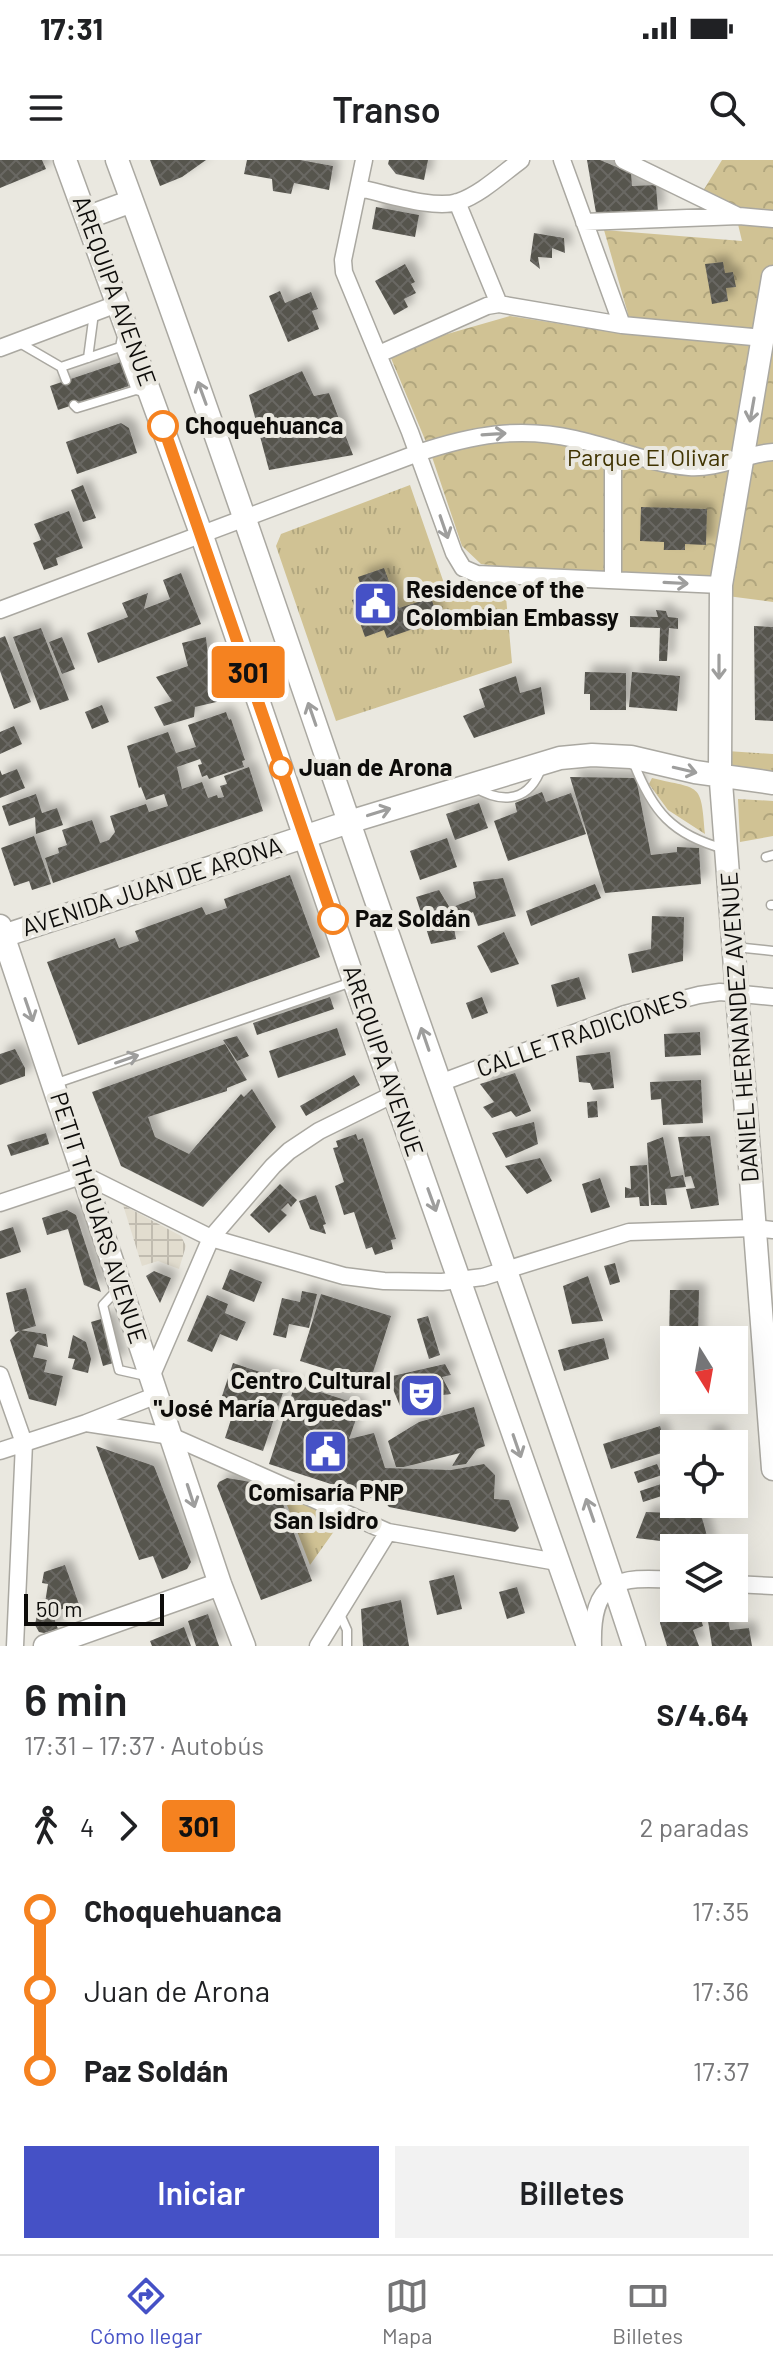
<!DOCTYPE html>
<html lang="es">
<meta charset="utf-8">
<style>
body{margin:0;font-family:Barlow,sans-serif;background:#f2f2f2;color:#202124;height:100vh;display:flex;flex-direction:column;font-size:30px;white-space:nowrap}
*{box-sizing:border-box;margin:0}
p{font-size:26px;color:#757577}
.icon{flex:none;width:44px;height:44px;fill:none;stroke:currentColor;stroke-width:2;stroke-linecap:round;stroke-linejoin:round}
.map{position:relative;height:1486px;overflow:hidden}
.sheet{display:flex;flex-direction:column;background:#fff;flex:1}
.sheet>*{flex:none}
.badge{padding:0 16px;border-radius:6px;font-size:28px;line-height:52px}
.needle{width:52px;rotate:169deg}
.controls{position:absolute;left:660px;top:1166px;display:grid;gap:16px}
.controls a{display:grid;place-items:center;width:88px;height:88px;border-radius:0px;background:#fff;box-shadow:0 8px 32px #0002;font-size:40px}
.scale{position:absolute;left:24px;bottom:20px;width:140px;box-sizing:border-box;padding-left:8px;border:4px solid #0d0c0a;border-top:0;font-size:22px;line-height:28px;white-space:nowrap;color:#0d0c0a;-webkit-text-stroke:6px #eae8e0;paint-order:stroke}
.map>.badge{position:absolute;translate:-50% -50%;box-shadow:0 0 0 4px #fff}
.legs{display:flex;align-items:center;gap:12px;height:88px;padding:0 24px;font-size:26px}
.legs p{margin-inline-start:auto}
.summary{display:flex;align-items:center;justify-content:space-between;height:136px;padding:0 24px}
h1{font-size:44px;font-weight:600;line-height:60px}
.button{display:flex;gap:16px;margin-top:auto;padding:16px 24px}
.button a{flex:1;height:92px;border-radius:0px;background:#4551c6;color:#fff;font-size:32px;font-weight:600;line-height:92px;text-align:center}
.button a+a{background:#f2f2f2;color:#202124}
ul{padding:0 24px;list-style:none}
li{display:flex;align-items:center;gap:28px;height:80px;font-size:30px}
li i{display:grid;place-items:center;width:12px;height:100%;margin:0 10px;background:currentColor}
li i::after{content:'';width:20px;height:20px;margin:-10px;border:6px solid;border-radius:50%;background:#fff}
li p{margin-inline-start:auto}
li:first-child i{background:linear-gradient(#0000 50%,currentColor 0)}
li:last-child i{background:linear-gradient(currentColor 50%,#0000 0)}
.status{display:flex;justify-content:space-between;align-items:center;height:56px;padding:0 40px;background:#fff;direction:ltr}
.status svg{height:22px;fill:currentColor}
header{display:flex;justify-content:space-between;align-items:center;height:104px;padding:0 24px;background:#fff;font-size:36px;font-weight:600}
.tabs{display:flex;justify-content:space-around;align-items:center;height:112px;border-top:2px solid #e0e0e0;background:#fff;font-size:22px;color:#757577}
.tabs a{display:grid;justify-items:center;gap:4px}
.tabs .active{color:#4551c6}
.map>svg:first-child{display:block}
</style>
<div class="status"><b>17:31</b><svg viewBox="0 0 49 12"><path d="M0 12V9h3v3zM5 12V6h3v6zM10 12V3h3v9zM15 12V0h3v12zM26 1h20v11H26zM47 4h2v5h-2z"/></svg></div>
<header><svg class="icon" aria-label="menu" viewBox="0 0 24 24"><path d="M4 6h16M4 12h16M4 18h16"/></svg>Transo<svg class="icon" aria-label="search" viewBox="0 0 24 24"><circle cx="10" cy="10" r="6"/><path d="M15 15l6 6"/></svg></header>
<div class="map">
<svg width="773" height="1486" viewBox="0 0 773 1486">
<defs>
<pattern id="industrial-grid" width="8" height="8" patternUnits="userSpaceOnUse" patternTransform="scale(2)"><rect width="8" height="8" fill="#e2ddcf"/><path d="M0 4h8M4 0v8" fill="none" stroke="#c1bcb0"/></pattern>
<pattern id="grass-tufts" width="24" height="20" patternUnits="userSpaceOnUse" patternTransform="scale(2)"><rect width="24" height="20" fill="#d0c294"/><path d="M3 7l-1-3M5 7V3M7 7l1-3M15 17l-1-3M17 17v-4M19 17l1-3" fill="none" stroke="#b1a67e"/></pattern>
<pattern id="forest-crowns" width="20" height="18" patternUnits="userSpaceOnUse" patternTransform="scale(2)"><rect width="20" height="18" fill="#d0c294"/><path d="M2 6a3 3 0 1 1 6 0M12 15a3 3 0 1 1 6 0" fill="none" stroke="#b1a67e"/></pattern>
<pattern id="building-cross-hatch" width="8" height="8" patternUnits="userSpaceOnUse" patternTransform="scale(2)"><rect width="8" height="8" fill="#56544e"/><path d="M0 0l8 8M0 8l8-8" fill="none" stroke="#696863"/></pattern>
<filter id="shadow"><feDropShadow dx="7" dy="-7" stdDeviation="4" flood-color="#0004"/></filter>
</defs>
<rect width="100%" height="100%" fill="#eae8e0"/>
<path fill="url(#industrial-grid)" d="M 123,1045 L 181,1076 L 186,1086 L 179,1109 L 158,1101 L 142,1106 Z"/>
<path fill="url(#grass-tufts)" d="M 410,325 L 447,432 L 453,437 L 506,437 L 512,503 L 336,561 L 276,386 L 281,374 Z
M 727,591 L 773,594 L 773,611 L 726,607 Z
M 652,618 C 701,630 701,621 705,674 L 668,650 L 649,624 Z
M 282,1332 L 342,1360 L 310,1405 Z"/>
<path fill="url(#forest-crowns)" d="M 722,0 L 773,0 L 773,442 L 481,404 L 462,386 L 431,294 L 388,191 L 510,156 L 626,174 L 628,154 L 604,70 L 742,81 L 737,60 L 703,31 Z
M 738,639 L 773,641 L 773,676 L 740,682 Z"/>
<path fill="url(#building-cross-hatch)" filter="url(#shadow)" d="M 0,0 L 42,0 L 46,9 L 0,28 Z
M 150,0 L 206,0 L 182,17 L 160,26 Z
M 247,0 L 300,0 L 333,6 L 329,30 L 294,23 L 291,34 L 273,31 L 272,19 L 244,14 Z
M 389,0 L 428,0 L 424,20 L 396,14 L 388,4 Z
M 587,0 L 600,0 L 631,13 L 632,26 L 656,25 L 658,52 L 596,53 Z
M 376,47 L 419,55 L 415,77 L 372,69 Z
M 534,73 L 564,78 L 565,93 L 552,88 L 552,98 L 538,97 L 540,109 L 530,101 Z
M 723,102 L 725,113 L 733,112 L 736,127 L 726,128 L 728,141 L 712,144 L 705,104 Z
M 405,104 L 415,122 L 411,124 L 416,133 L 404,139 L 408,147 L 394,155 L 375,121 Z
M 280,131 L 285,143 L 311,132 L 318,149 L 312,151 L 319,169 L 288,182 L 269,136 Z
M 121,202 L 129,226 L 58,250 L 50,226 Z
M 302,211 L 314,236 L 329,233 L 353,295 L 269,310 L 249,235 Z
M 121,263 L 129,268 L 137,293 L 77,314 L 66,282 Z
M 83,325 L 96,358 L 83,362 L 71,330 Z
M 641,347 L 707,349 L 706,385 L 685,384 L 685,390 L 664,390 L 664,382 L 640,381 Z
M 69,351 L 83,388 L 56,398 L 58,405 L 44,410 L 33,383 L 41,380 L 34,364 Z
M 384,408 L 399,448 L 431,438 L 439,460 L 387,478 L 384,470 L 365,477 L 352,440 L 364,436 L 358,417 Z
M 181,413 L 201,464 L 98,503 L 87,473 L 128,457 L 122,443 L 148,433 L 144,449 L 170,439 L 163,420 Z
M 656,450 L 666,451 L 668,457 L 678,458 L 678,469 L 669,468 L 667,501 L 659,501 L 660,468 L 630,467 L 630,456 L 658,457 Z
M 754,466 L 773,467 L 773,561 L 755,560 Z
M 41,468 L 69,540 L 40,550 L 13,477 Z
M 5,476 L 31,542 L 14,549 L 0,511 L 0,478 Z
M 62,477 L 75,509 L 62,514 L 49,482 Z
M 206,477 L 211,528 L 224,525 L 229,539 L 195,547 L 194,557 L 164,566 L 154,547 L 172,541 L 156,517 L 188,506 L 182,483 Z
M 585,512 L 626,513 L 626,550 L 590,550 L 590,534 L 584,534 Z
M 632,512 L 680,516 L 677,551 L 629,547 Z
M 516,516 L 520,533 L 541,527 L 545,554 L 474,578 L 463,556 L 485,547 L 479,529 Z
M 102,545 L 109,562 L 92,569 L 85,552 Z
M 226,552 L 229,560 L 231,559 L 245,600 L 242,601 L 244,607 L 209,619 L 207,615 L 202,617 L 198,605 L 202,604 L 200,599 L 177,607 L 182,629 L 202,622 L 208,638 L 217,635 L 218,638 L 224,637 L 220,626 L 227,624 L 224,616 L 249,607 L 263,651 L 53,723 L 45,698 L 59,693 L 58,688 L 67,685 L 62,670 L 92,660 L 100,683 L 109,680 L 115,672 L 110,656 L 146,644 L 149,652 L 168,646 L 164,634 L 146,640 L 141,627 L 139,628 L 127,586 L 168,572 L 176,593 L 196,587 L 188,565 Z
M 14,566 L 22,584 L 0,594 L 0,572 Z
M 17,609 L 25,628 L 0,638 L 0,610 L 2,615 Z
M 570,617 L 636,618 L 651,695 L 677,692 L 677,687 L 699,688 L 701,724 L 605,733 Z
M 542,632 L 546,642 L 571,633 L 586,674 L 508,701 L 494,661 L 517,652 L 515,643 Z
M 36,634 L 42,653 L 57,648 L 63,665 L 36,674 L 35,657 L 9,666 L 2,646 Z
M 479,643 L 488,668 L 455,680 L 446,654 Z
M 34,676 L 51,724 L 32,730 L 29,721 L 14,726 L 1,688 Z
M 447,678 L 457,707 L 420,720 L 410,691 Z
M 290,715 L 320,797 L 78,885 L 47,802 L 115,778 L 119,788 L 139,781 L 135,771 L 202,747 L 206,755 L 227,748 L 224,739 Z
M 503,718 L 516,756 L 478,766 L 473,752 L 453,763 L 456,779 L 431,784 L 416,737 L 439,730 L 450,748 L 476,738 L 473,722 Z
M 595,724 L 601,738 L 531,766 L 526,751 Z
M 652,756 L 684,757 L 683,801 L 632,813 L 628,794 L 651,789 Z
M 504,772 L 519,804 L 491,813 L 477,786 Z
M 579,817 L 586,839 L 557,847 L 551,825 Z
M 330,837 L 334,849 L 257,875 L 253,863 Z
M 482,837 L 488,853 L 472,859 L 466,843 Z
M 337,868 L 346,895 L 278,918 L 269,891 Z
M 700,872 L 701,895 L 665,897 L 664,874 Z
M 237,876 L 249,896 L 237,901 L 223,880 Z
M 225,884 L 247,920 L 227,928 L 227,931 L 148,957 L 155,977 L 189,994 L 241,934 L 244,937 L 252,929 L 276,967 L 203,1047 L 121,1006 L 92,932 Z
M 15,889 L 25,908 L 25,916 L 0,925 L 0,894 Z
M 610,892 L 614,928 L 593,930 L 590,923 L 579,922 L 576,896 Z
M 515,913 L 531,951 L 516,957 L 511,951 L 492,958 L 483,947 L 494,942 L 480,924 Z
M 354,915 L 360,925 L 306,956 L 300,946 Z
M 701,920 L 703,963 L 663,965 L 661,939 L 651,940 L 650,922 Z
M 597,941 L 598,957 L 588,958 L 587,942 Z
M 534,962 L 538,984 L 506,998 L 492,973 Z
M 46,973 L 49,984 L 11,996 L 7,985 Z
M 356,974 L 358,980 L 363,978 L 396,1079 L 391,1080 L 393,1089 L 375,1095 L 372,1087 L 366,1089 L 354,1052 L 344,1055 L 335,1026 L 344,1022 L 333,988 L 338,987 L 336,981 Z
M 710,976 L 719,1045 L 691,1049 L 686,1029 L 695,1028 L 691,1016 L 685,1017 L 678,977 Z
M 663,977 L 671,1017 L 683,1015 L 686,1027 L 665,1029 L 667,1045 L 651,1045 L 647,983 Z
M 540,998 L 552,1021 L 527,1034 L 505,1006 Z
M 647,1005 L 649,1046 L 640,1046 L 639,1037 L 625,1038 L 625,1027 L 631,1029 L 630,1006 Z
M 600,1018 L 610,1047 L 591,1053 L 582,1024 Z
M 280,1024 L 297,1040 L 291,1047 L 288,1043 L 281,1050 L 287,1055 L 269,1073 L 250,1055 Z
M 316,1035 L 326,1064 L 323,1065 L 326,1074 L 310,1069 L 299,1041 Z
M 67,1050 L 76,1055 L 101,1132 L 84,1125 L 68,1069 L 47,1075 L 42,1058 Z
M 13,1067 L 21,1092 L 0,1099 L 0,1071 Z
M 615,1103 L 620,1122 L 610,1125 L 604,1106 Z
M 230,1109 L 262,1122 L 254,1142 L 222,1129 Z
M 154,1111 L 171,1118 L 160,1143 L 146,1116 Z
M 588,1116 L 603,1161 L 572,1164 L 563,1126 Z
M 26,1128 L 36,1166 L 15,1172 L 6,1133 Z
M 670,1130 L 699,1130 L 698,1180 L 669,1181 Z
M 302,1131 L 317,1134 L 309,1168 L 289,1164 L 286,1178 L 273,1175 L 282,1138 L 300,1142 Z
M 321,1134 L 391,1156 L 368,1228 L 353,1223 L 355,1218 L 300,1201 Z
M 207,1135 L 228,1144 L 225,1153 L 246,1162 L 237,1181 L 220,1174 L 212,1192 L 187,1181 Z
M 428,1156 L 440,1195 L 429,1199 L 417,1159 Z
M 108,1157 L 120,1201 L 103,1206 L 91,1162 Z
M 20,1170 L 46,1174 L 48,1187 L 37,1184 L 33,1197 L 47,1200 L 44,1212 L 63,1216 L 56,1246 L 29,1239 L 10,1180 Z
M 73,1175 L 86,1182 L 91,1199 L 88,1213 L 72,1209 L 75,1199 L 68,1198 Z
M 604,1178 L 609,1199 L 564,1211 L 558,1190 Z
M 233,1203 L 287,1221 L 263,1291 L 225,1278 L 234,1250 L 218,1248 Z
M 445,1204 L 451,1215 L 442,1217 L 451,1234 L 436,1236 L 442,1250 L 416,1257 L 412,1243 L 400,1246 L 388,1217 Z
M 674,1223 L 674,1240 L 700,1240 L 701,1249 L 666,1251 L 665,1224 Z
M 295,1224 L 361,1245 L 349,1279 L 374,1273 L 385,1308 L 451,1310 L 484,1304 L 495,1315 L 494,1339 L 509,1340 L 519,1368 L 515,1372 L 389,1347 L 385,1342 L 345,1331 L 347,1323 L 339,1320 L 337,1326 L 269,1304 Z
M 474,1247 L 485,1286 L 477,1289 L 466,1304 L 452,1306 L 460,1293 L 404,1307 L 396,1307 L 388,1281 L 419,1262 Z
M 660,1266 L 668,1291 L 611,1309 L 603,1284 Z
M 720,1272 L 721,1284 L 704,1284 L 703,1273 Z
M 96,1286 L 154,1306 L 191,1402 L 187,1409 L 162,1419 L 153,1396 L 139,1400 Z
M 657,1304 L 662,1315 L 638,1323 L 634,1312 Z
M 227,1318 L 257,1323 L 280,1336 L 312,1421 L 261,1440 L 217,1326 L 219,1322 Z
M 667,1322 L 671,1333 L 643,1342 L 640,1331 Z
M 646,1352 L 701,1354 L 710,1387 L 636,1378 Z
M 65,1405 L 81,1450 L 67,1455 L 65,1448 L 52,1453 L 58,1469 L 44,1473 L 39,1472 L 35,1465 L 39,1444 L 44,1446 L 45,1443 L 48,1424 L 42,1423 L 44,1412 Z
M 454,1415 L 462,1449 L 437,1455 L 429,1421 Z
M 517,1427 L 525,1453 L 507,1459 L 499,1432 Z
M 401,1440 L 409,1486 L 363,1486 L 361,1449 Z
M 670,1452 L 699,1453 L 703,1466 L 693,1470 L 699,1486 L 667,1486 L 660,1463 L 661,1457 Z
M 208,1454 L 219,1486 L 196,1486 L 188,1461 Z
M 728,1458 L 730,1470 L 749,1468 L 752,1486 L 712,1486 L 708,1461 Z
M 184,1467 L 191,1486 L 152,1486 L 150,1481 Z"/>
<g fill="none" stroke-linecap="round" stroke-linejoin="round">
<defs>
<path id="lane" d="M 122,177 L 120,187 L 136,230 L 146,233
M 18,182 L 61,207 L 66,220
M 88,198 L 94,153
M 61,207 L 120,187
M 74,245 L 77,248 L 136,230
M 633,601 C 652,651 672,675 725,689
M 474,627 C 504,645 530,641 542,606
M 766,697 L 773,695
M 771,745 L 773,745
M 735,787 L 773,791
M 54,924 L 352,822
M 118,1129 L 103,1145 L 119,1210 L 146,1216
M 339,1452 L 347,1470 L 347,1486"/>
<path id="street" d="M 364,0 L 343,100 L 344,112 L 410,272 L 454,393 L 463,408 L 477,414 L 721,425
M 562,0 L 622,165
M 623,0 L 738,56
M 359,28 C 385,33 433,50 458,42 C 481,34 502,14 521,0
M 457,42 L 499,144
M 584,62 L 739,56 L 773,59
M 0,188 L 117,144
M 379,194 L 487,146 L 499,144 L 622,165 L 764,178
M 613,289 L 613,420
M 0,450 L 418,293 C 472,275 519,266 575,279 C 613,287 650,304 689,307 C 718,309 744,294 773,292
M 440,923 L 625,854 L 699,835 L 720,832 L 773,837
M 0,1043 L 84,1015 L 211,1078 L 344,1116 L 384,1121 L 442,1122 L 483,1117 L 629,1072 L 754,1068 L 773,1070
M 0,1215 L 24,1283 L 15,1486
M 151,1217 L 211,1078 L 273,1006 L 289,991 L 319,971 L 394,934
M 86,1263 L 171,1276 L 388,1372 L 557,1402
M 0,1291 L 86,1263 L 157,1235
M 734,1424 L 773,1426
M 318,1486 L 388,1372
M 593,1486 C 591,1420 617,1416 674,1420"/>
<path id="secondary" d="M 65,0 L 202,376 L 354,821 L 588,1486
M 117,0 C 202,230 280,462 360,694 C 451,958 547,1220 634,1486
M 86,58 L 132,41
M 773,117 L 721,425 L 720,609 L 773,1309
M 0,766 L 220,1424 L 244,1486
M 0,777 L 349,662 L 560,598 L 592,595 L 631,597 L 695,612 L 773,623
M 45,1486 L 220,1424"/>
</defs>
<use href="#lane" stroke="#aaa8a1" stroke-width="11"/>
<use href="#street" stroke="#aaa8a1" stroke-width="19"/>
<use href="#secondary" stroke="#aaa8a1" stroke-width="25"/>
<use href="#lane" stroke="#fff" stroke-width="8"/>
<use href="#street" stroke="#fff" stroke-width="16"/>
<use href="#secondary" stroke="#fff" stroke-width="22"/>
</g>
<defs><path id="oneway-shaft" d="M-6 0H5M1.5-3L5.5 0L1.5 3" fill="none" stroke-width="1.6" stroke-linecap="round" stroke-linejoin="round" transform="scale(2)"/></defs>
<g stroke="#9e9e9d">
<use href="#oneway-shaft" transform="translate(202 233) rotate(-110)"/>
<use href="#oneway-shaft" transform="translate(752 250) rotate(100)"/>
<use href="#oneway-shaft" transform="translate(494 274) rotate(-4)"/>
<use href="#oneway-shaft" transform="translate(444 367) rotate(71)"/>
<use href="#oneway-shaft" transform="translate(676 423) rotate(3)"/>
<use href="#oneway-shaft" transform="translate(719 507) rotate(90)"/>
<use href="#oneway-shaft" transform="translate(312 554) rotate(-109)"/>
<use href="#oneway-shaft" transform="translate(685 610) rotate(13)"/>
<use href="#oneway-shaft" transform="translate(379 652) rotate(-17)"/>
<use href="#oneway-shaft" transform="translate(29 850) rotate(71)"/>
<use href="#oneway-shaft" transform="translate(425 879) rotate(-109)"/>
<use href="#oneway-shaft" transform="translate(127 899) rotate(-19)"/>
<use href="#oneway-shaft" transform="translate(432 1040) rotate(70)"/>
<use href="#oneway-shaft" transform="translate(517 1286) rotate(71)"/>
<use href="#oneway-shaft" transform="translate(191 1336) rotate(72)"/>
<use href="#oneway-shaft" transform="translate(590 1350) rotate(-109)"/>
</g>
<g fill="none" stroke-linecap="round" stroke-linejoin="round">
<defs>
<path id="line-1" d="M 163,266 L 333,759"/>
</defs>
<use href="#line-1" stroke="#fff" stroke-width="18"/>
<use href="#line-1" stroke="#f58220" stroke-width="12"/>
</g>
<defs>
<symbol id="civic-square" viewBox="-11 -11 22 22"><rect x="-9" y="-9" width="18" height="18" rx="4" fill="#4551c6" stroke="#eae8e0"/><path d="M-.6-6.5H3V-4.5H.6V-3L4-1V1h2V6H-6V1h2V-1L-.6-3ZM-1.2 2.5V6h2.4V2.5Z" fill="#fff"/></symbol>
<symbol id="theatre-square" viewBox="-11 -11 22 22"><rect x="-9" y="-9" width="18" height="18" rx="4" fill="#4551c6" stroke="#eae8e0"/><path d="M-5-5.5Q0-4 5-5.5V0Q5 5 0 6Q-5 5-5 0ZM-3.3-2.5H-1v1.5H-3.3ZM1-2.5H3.3v1.5H1ZM-2.8 1Q0 5.5 2.8 1Z" fill="#fff"/></symbol>
</defs>
<g fill-rule="evenodd">
<use href="#civic-square" x="350" y="418" width="51" height="51"/>
<use href="#theatre-square" x="396" y="1210" width="51" height="51"/>
<use href="#civic-square" x="300" y="1266" width="51" height="51"/>
</g>
<g fill="#fff" stroke="#f58220" stroke-width="4">
<circle cx="163" cy="266" r="14"/>
<circle cx="281" cy="608" r="10"/>
<circle cx="333" cy="759" r="14"/>
</g>
<g text-anchor="middle" stroke-width="8" stroke-linejoin="round" paint-order="stroke">
<g font-size="24" fill="#0d0c0a" stroke="#eae8e0">
<text transform="translate(114 131) rotate(70)" y="8">AREQUIPA AVENUE</text>
<text transform="translate(152 727) rotate(-18)" y="8">AVENIDA JUAN DE ARONA</text>
<text transform="translate(740 867) rotate(-94)" y="8">DANIEL HERNANDEZ AVENUE</text>
<text transform="translate(582 874) rotate(-19)" y="8">CALLE TRADICIONES</text>
<text transform="translate(383 901) rotate(71)" y="8">AREQUIPA AVENUE</text>
<text transform="translate(98 1058) rotate(72)" y="8">PETIT THOUARS AVENUE</text>
</g>
<g font-size="24" font-weight="bold" fill="#0d0c0a" stroke="#eae8e0" text-anchor="start">
<text x="185" y="274">Choquehuanca</text>
<text x="299" y="616">Juan de Arona</text>
<text x="355" y="767">Paz Soldán</text>
</g>
<g font-size="24" fill="#403300" stroke="#eae8e0">
<text x="648" y="306">Parque El Olivar</text>
</g>
<g font-size="24" font-weight="bold" fill="#0d0c0a" stroke="#eae8e0" text-anchor="start">
<text x="406" y="438">Residence of the<tspan x="406" dy="28">Colombian Embassy</tspan></text>
<text x="391" y="1229" text-anchor="end">Centro Cultural<tspan x="391" dy="28">"José María Arguedas"</tspan></text>
<text x="326" y="1341" text-anchor="middle">Comisaría PNP<tspan x="326" dy="28">San Isidro</tspan></text>
</g>
</g>
</svg>
<div class="controls">
<a><svg class="needle" viewBox="-14 -14 28 28"><path d="M0-13l5 13h-10z" fill="#e53935"/><path d="M0 13l5-13h-10z" fill="#757577"/></svg></a>
<a><svg class="icon" aria-label="locate" viewBox="0 0 24 24"><circle cx="12" cy="12" r="6"/><path d="M12 2v4M12 18v4M2 12h4M18 12h4"/></svg></a>
<a><svg class="icon" aria-label="layers" viewBox="0 0 24 24"><path d="M12 4l9 5-9 5-9-5zM3 14l9 5 9-5"/></svg></a>
</div>
<div class="scale">50 m</div>
<b class="badge" style="left:248px;top:512px;background:#f58220;color:#111">301</b>
</div>
<section class="sheet">
<div class="summary"><div><h1>6 min</h1><p>17:31 – 17:37 · Autobús</p></div><b>S/4.64</b></div>
<div class="legs"><svg class="icon" aria-label="walk" viewBox="0 0 24 24"><circle cx="13" cy="4" r="2"/><path d="M13 8l-2 6 4 7M11 14l-3 7M7 12l3-4h3l4 4"/></svg>4<svg class="icon" aria-label="forward" viewBox="0 0 24 24"><path d="M9 5l7 7-7 7"/></svg><b class="badge" style="background:#f58220;color:#111">301</b><p>2 paradas</p></div>
<ul>
<li><i style="color:#f58220"></i><b>Choquehuanca</b><p>17:35</p></li>
<li><i style="color:#f58220"></i><span>Juan de Arona</span><p>17:36</p></li>
<li><i style="color:#f58220"></i><b>Paz Soldán</b><p>17:37</p></li>
</ul>
<div class="button"><a>Iniciar</a><a>Billetes</a></div>
</section>
<nav class="tabs">
<a class="active"><svg class="icon" aria-label="directions" viewBox="0 0 24 24"><path d="M12 3l9 9-9 9-9-9zM9 14v-3h6M13 9l2 2-2 2"/></svg>Cómo llegar</a>
<a><svg class="icon" aria-label="map" viewBox="0 0 24 24"><path d="M3 6l6-2 6 2 6-2v14l-6 2-6-2-6 2zM9 4v14M15 6v14"/></svg>Mapa</a>
<a><svg class="icon" aria-label="tickets" viewBox="0 0 24 24"><path d="M3 7h18v10H3zM15 7v10"/></svg>Billetes</a>
</nav>
